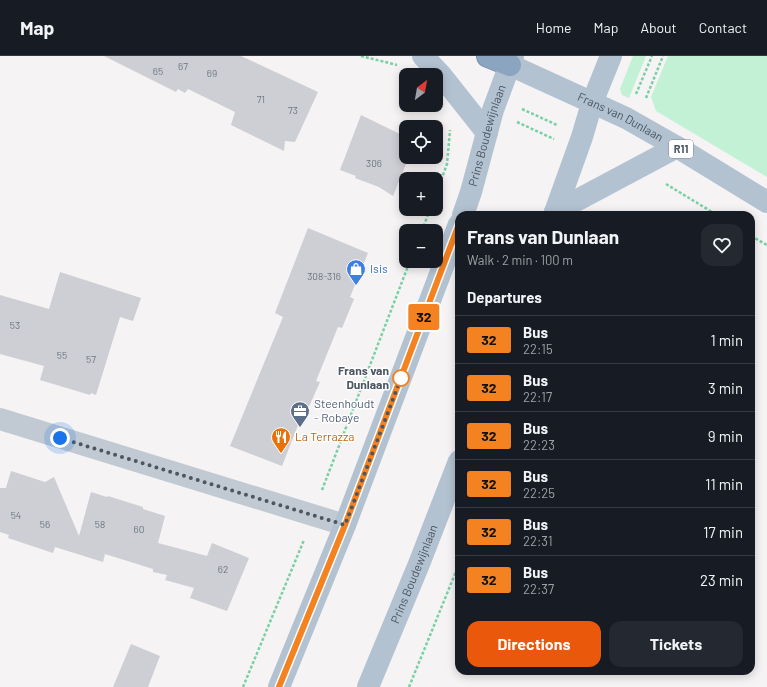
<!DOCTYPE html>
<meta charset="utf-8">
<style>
body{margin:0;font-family:Barlow,sans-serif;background:#242831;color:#f1f3f6;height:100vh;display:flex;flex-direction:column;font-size:15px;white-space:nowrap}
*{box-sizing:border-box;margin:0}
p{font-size:13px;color:#9ea1a6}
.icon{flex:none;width:22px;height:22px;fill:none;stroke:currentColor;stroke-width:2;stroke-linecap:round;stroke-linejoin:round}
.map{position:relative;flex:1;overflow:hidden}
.drawer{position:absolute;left:455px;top:155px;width:300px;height:464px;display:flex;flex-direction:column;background:#171b24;border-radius:12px;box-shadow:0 2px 10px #0003}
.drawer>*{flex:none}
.badge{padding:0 8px;border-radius:3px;font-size:14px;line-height:26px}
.needle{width:26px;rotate:31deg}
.buttons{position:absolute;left:399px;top:12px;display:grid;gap:8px}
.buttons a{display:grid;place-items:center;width:44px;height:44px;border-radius:8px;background:#171b24;box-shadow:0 2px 10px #0003;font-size:20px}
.you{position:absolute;width:20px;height:20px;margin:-10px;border:3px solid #fff;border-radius:50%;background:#1a73e8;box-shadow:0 0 0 6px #1a73e833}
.map>.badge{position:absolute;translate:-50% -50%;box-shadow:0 0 0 2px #fff}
h2{padding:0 12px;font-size:15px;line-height:36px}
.round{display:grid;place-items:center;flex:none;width:42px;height:42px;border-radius:12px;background:#242831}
.summary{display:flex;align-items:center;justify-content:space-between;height:68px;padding:0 12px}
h1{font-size:19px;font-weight:700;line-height:30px}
.primary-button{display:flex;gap:8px;margin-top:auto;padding:8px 12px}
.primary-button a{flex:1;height:46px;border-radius:12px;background:#ea580c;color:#fff;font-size:16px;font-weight:700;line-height:46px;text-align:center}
.primary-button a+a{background:#242831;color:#f1f3f6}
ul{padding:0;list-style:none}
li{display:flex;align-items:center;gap:12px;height:48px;padding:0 12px;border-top:1px solid #363941}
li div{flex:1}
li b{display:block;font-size:15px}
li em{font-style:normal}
li .badge{min-width:44px;font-weight:700;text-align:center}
header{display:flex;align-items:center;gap:24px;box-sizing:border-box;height:56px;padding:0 20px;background:#171b24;border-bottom:1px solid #363941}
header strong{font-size:19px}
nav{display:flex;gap:22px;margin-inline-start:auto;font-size:14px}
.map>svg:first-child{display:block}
</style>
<header>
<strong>Map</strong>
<nav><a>Home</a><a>Map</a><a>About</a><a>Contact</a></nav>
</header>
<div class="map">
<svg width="767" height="631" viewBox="0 0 767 631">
<rect width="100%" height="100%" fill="#f5f3f3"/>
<path fill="#c3f1d5" d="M 633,0 L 646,0 L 629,42 L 622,39 L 620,33 Z
M 668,0 L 767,0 L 767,121 L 656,55 L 651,41 Z"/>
<path fill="#cdcfd5" d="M 104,0 L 241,0 L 318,36 L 295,86 L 285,85 L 284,95 L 231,69 L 235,56 L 188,33 L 185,37 L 178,33 L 176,36 Z
M 361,59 L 406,81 L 406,108 L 393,140 L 379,131 L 355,122 L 356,120 L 340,114 Z
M 308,172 L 368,197 L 350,241 L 354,243 L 342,272 L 338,271 L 316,325 L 320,326 L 307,355 L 304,354 L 282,410 L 230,390 L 283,261 L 275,257 Z
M 60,216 L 141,242 L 133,265 L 120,261 L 96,339 L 91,337 L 90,339 L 40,324 L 44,310 L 0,298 L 0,239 L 49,253 Z
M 11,415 L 45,426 L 54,421 L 79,480 L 91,436 L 107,441 L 108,440 L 143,451 L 143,453 L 165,460 L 158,487 L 207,500 L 212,487 L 249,502 L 227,555 L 190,542 L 194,532 L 165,524 L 167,519 L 153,516 L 153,513 L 105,498 L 103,506 L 55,491 L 53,497 L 8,482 L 9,479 L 0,476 L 0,432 L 6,432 Z
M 131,588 L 160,600 L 148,631 L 113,631 Z"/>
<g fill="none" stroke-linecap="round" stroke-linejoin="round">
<defs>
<path id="highway" d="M 488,0 L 510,9"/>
</defs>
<use href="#highway" stroke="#7690ad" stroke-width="24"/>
<path stroke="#7ad0a6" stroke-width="2.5" stroke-dasharray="3 2" stroke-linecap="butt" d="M 361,0 L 397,9
M 636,38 L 652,0
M 646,42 L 663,0
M 522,53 L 557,69
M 517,66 L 554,83
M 666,128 L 717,159
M 436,138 L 447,108 L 450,74
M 422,175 L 430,153
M 751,180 L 767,189
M 322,434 L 410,205
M 243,631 L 304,484
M 409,631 L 459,508"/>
<path stroke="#c1cad2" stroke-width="22" d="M 0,363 L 345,469"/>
<g stroke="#b3c2d1" stroke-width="22">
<path d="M 423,0 L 441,19 L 487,77"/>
<path id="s1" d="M 510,9 L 626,62 L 677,91 L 767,146"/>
<path d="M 555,156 L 677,91"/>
<path id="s2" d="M 463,159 L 471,136 L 493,54 L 513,0"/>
<path d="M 554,159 L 582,81 L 592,47 L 611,0"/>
<path d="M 279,631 L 345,469 L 459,168"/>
<path id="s3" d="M 368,631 L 419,508 L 459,405"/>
</g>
<use href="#highway" stroke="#8ba5c1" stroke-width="22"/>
</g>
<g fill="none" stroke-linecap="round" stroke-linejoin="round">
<defs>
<path id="line" d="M 279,631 L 345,469 L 459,168"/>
</defs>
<use href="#line" stroke="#fff" stroke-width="9"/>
<use href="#line" stroke="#f58220" stroke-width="6"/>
<path stroke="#4a5661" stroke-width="4" stroke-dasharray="0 7.2" d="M 60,382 L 345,469 L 401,322"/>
</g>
<defs>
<symbol id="shop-pin" viewBox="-11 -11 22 30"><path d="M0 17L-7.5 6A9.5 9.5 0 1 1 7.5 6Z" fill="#3f7fe0" stroke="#fff"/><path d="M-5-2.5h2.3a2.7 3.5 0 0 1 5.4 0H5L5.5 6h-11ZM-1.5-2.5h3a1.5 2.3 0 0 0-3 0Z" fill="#fff"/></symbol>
<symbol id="office-pin" viewBox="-11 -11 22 30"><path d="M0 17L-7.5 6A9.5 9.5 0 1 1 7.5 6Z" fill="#5c6f8a" stroke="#fff"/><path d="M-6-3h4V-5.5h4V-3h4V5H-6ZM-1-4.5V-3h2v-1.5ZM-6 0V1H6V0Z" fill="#fff"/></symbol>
<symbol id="restaurant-pin" viewBox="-11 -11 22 30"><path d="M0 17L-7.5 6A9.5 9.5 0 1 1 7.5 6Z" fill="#e8710a" stroke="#fff"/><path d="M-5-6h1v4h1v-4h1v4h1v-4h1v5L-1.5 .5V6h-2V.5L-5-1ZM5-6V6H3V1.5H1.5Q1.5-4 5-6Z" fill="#fff"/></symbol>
</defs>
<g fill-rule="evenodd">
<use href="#shop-pin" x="345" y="202" width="22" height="30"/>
<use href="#office-pin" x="289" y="344" width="22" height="30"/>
<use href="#restaurant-pin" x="270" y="370" width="22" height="30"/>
</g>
<circle fill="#fff" stroke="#f58220" stroke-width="2" cx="401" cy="322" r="8"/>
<g text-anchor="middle" stroke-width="3" stroke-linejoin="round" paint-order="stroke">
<g font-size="10" fill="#6b747e">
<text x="183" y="14">67</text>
<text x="158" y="19">65</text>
<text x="212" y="21">69</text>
<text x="261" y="47">71</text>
<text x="293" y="58">73</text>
<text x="374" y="111">306</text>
<text x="324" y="224">308-316</text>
<text x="15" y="273">53</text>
<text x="62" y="303">55</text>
<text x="91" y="307">57</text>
<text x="16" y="463">54</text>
<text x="45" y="472">56</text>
<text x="100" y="472">58</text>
<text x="139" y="477">60</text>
<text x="223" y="517">62</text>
</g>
<rect fill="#fff" stroke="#808990" stroke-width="1" x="669" y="84" width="24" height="18" rx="3"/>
<g font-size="11" font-weight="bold" fill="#4a5661">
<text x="681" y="97">R11</text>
</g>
<g font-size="12" fill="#4a5661" stroke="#fff">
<text dy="4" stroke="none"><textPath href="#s1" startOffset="122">Frans van Dunlaan</textPath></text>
<text dy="4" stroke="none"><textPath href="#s2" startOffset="83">Prins Boudewijnlaan</textPath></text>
<text dy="4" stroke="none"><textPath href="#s3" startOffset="122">Prins Boudewijnlaan</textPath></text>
</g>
<g font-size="12" fill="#366cbe" stroke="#fff" text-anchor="start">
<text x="370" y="217">Isis</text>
</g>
<g font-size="12" font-weight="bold" fill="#4a5661" stroke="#fff" text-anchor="end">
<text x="389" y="319">Frans van<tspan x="389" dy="14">Dunlaan</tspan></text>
</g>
<g font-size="12" fill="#4e5e75" stroke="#fff" text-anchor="start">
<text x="314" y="352">Steenhoudt<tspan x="314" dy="14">- Robaye</tspan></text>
</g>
<g font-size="12" fill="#c56008" stroke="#fff" text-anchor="start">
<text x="295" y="385">La Terrazza</text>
</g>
</g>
</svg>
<div class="buttons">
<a><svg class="needle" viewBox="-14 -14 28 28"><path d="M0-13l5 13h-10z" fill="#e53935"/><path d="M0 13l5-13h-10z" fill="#9ea1a6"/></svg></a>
<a><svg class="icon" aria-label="locate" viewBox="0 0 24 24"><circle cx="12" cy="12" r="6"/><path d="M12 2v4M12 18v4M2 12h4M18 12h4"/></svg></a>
<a>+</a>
<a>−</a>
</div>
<div class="you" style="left:60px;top:382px"></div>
<b class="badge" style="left:424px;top:261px;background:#f58220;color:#111">32</b>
<section class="drawer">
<div class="summary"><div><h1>Frans van Dunlaan</h1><p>Walk · 2 min · 100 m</p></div><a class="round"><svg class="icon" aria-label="heart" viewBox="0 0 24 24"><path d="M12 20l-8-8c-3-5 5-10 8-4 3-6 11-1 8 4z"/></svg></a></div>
<h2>Departures</h2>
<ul>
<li><span class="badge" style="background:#f58220;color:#111">32</span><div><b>Bus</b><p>22:15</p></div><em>1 min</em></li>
<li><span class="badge" style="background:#f58220;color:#111">32</span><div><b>Bus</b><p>22:17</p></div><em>3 min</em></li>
<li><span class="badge" style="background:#f58220;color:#111">32</span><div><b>Bus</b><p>22:23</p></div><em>9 min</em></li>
<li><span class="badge" style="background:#f58220;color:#111">32</span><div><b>Bus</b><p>22:25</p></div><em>11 min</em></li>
<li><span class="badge" style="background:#f58220;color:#111">32</span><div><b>Bus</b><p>22:31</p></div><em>17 min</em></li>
<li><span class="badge" style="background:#f58220;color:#111">32</span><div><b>Bus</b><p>22:37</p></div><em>23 min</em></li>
</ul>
<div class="primary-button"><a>Directions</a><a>Tickets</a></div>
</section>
</div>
